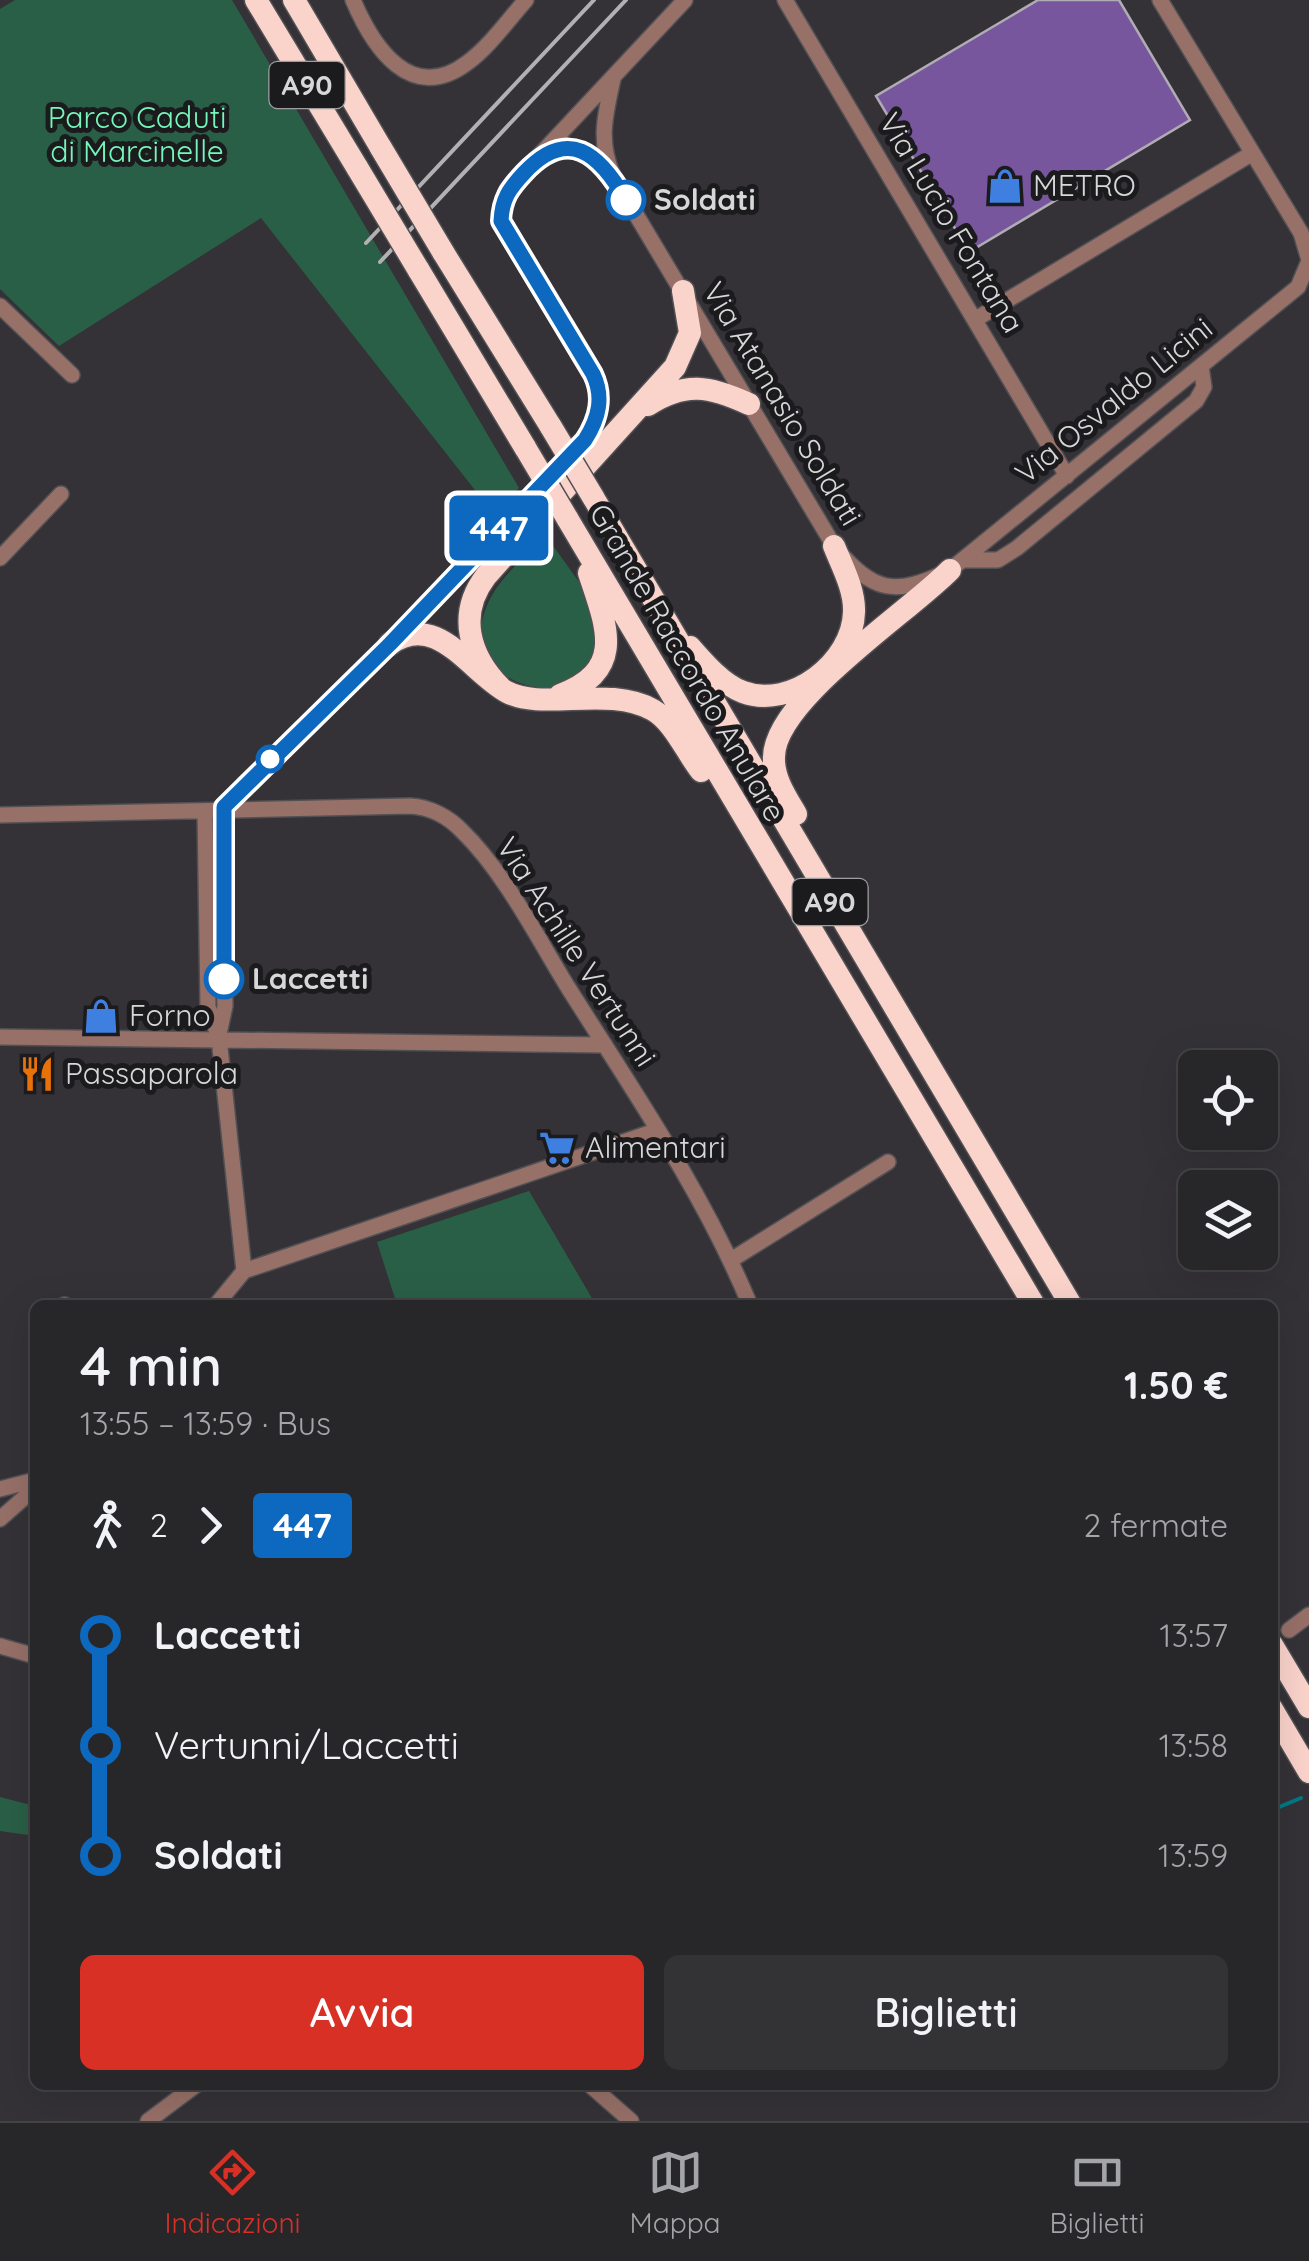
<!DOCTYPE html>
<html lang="it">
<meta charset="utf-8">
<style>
body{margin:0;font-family:Quicksand,sans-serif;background:#333235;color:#f1f3f6;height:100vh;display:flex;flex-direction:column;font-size:38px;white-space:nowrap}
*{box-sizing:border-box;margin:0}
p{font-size:32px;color:#a4a5a8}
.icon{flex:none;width:55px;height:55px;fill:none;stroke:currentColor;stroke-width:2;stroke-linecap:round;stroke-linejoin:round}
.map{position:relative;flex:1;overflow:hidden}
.side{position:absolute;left:30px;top:1300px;width:1248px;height:790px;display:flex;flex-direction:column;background:#272629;border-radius:15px;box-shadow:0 10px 40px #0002,0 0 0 2px #434346}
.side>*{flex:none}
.badge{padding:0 20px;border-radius:8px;font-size:35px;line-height:65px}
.fabs{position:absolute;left:1178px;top:1050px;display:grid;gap:20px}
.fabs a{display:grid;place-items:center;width:100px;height:100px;border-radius:15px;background:#272629;box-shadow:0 10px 40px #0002,0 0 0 2px #434346;font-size:50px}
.map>.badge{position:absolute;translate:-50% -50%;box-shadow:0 0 0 5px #fff}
.legs{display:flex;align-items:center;gap:15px;height:110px;padding:0 50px;font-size:32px}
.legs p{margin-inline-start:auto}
.headline{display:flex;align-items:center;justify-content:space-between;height:170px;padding:0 50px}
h1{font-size:55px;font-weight:600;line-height:75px}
.action{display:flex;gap:20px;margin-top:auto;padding:20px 50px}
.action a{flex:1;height:115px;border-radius:15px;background:#d93025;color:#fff;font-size:40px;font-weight:600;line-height:115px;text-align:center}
.action a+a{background:#333235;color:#f1f3f6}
ul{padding:0 50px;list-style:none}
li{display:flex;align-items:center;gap:35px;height:110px;font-size:38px}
li i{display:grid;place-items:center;width:15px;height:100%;margin:0 12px;background:currentColor}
li i::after{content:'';width:25px;height:25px;margin:-12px;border:8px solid;border-radius:50%;background:#272629}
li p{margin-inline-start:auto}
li:first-child i{background:linear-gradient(#0000 50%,currentColor 0)}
li:last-child i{background:linear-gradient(currentColor 50%,#0000 0)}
.menu{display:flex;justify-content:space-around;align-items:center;height:140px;border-top:2px solid #434346;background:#272629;font-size:28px;color:#a4a5a8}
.menu a{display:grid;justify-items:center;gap:5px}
.menu .on{color:#d93025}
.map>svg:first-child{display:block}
</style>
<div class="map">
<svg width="1309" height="2121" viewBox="0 0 1309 2121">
<rect width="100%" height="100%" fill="#343237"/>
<path fill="#2a5f47" d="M 15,0 L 232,0 L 519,488 L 493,513 L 261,218 L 59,346 L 0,289 L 0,9 Z
M 546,535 C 558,555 591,593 595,614 C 617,730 441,696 490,599 C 502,575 527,555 546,535 Z
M 529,1191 L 596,1305 L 397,1305 L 377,1242 Z
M 0,1797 L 35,1806 L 35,1836 L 0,1831 Z"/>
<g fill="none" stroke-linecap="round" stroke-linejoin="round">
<path stroke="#007988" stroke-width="4" d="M 1272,1810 L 1301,1798"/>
</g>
<path fill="#78569d" stroke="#afadb3" stroke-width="2.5" d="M 1038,0 L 1119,0 L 1190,120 L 969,252 L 876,96 Z"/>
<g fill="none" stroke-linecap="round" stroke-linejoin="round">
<defs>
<path id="minor" d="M 353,0 C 373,47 411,105 467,63 C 490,46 508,20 526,0
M 785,0 L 1067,476
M 1160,0 L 1301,233 L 1309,260
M 613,79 C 605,116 598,140 613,176 L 834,546 C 874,593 894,597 950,570 L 1298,287 L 1309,261
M 545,153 C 574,142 586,153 608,172
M 0,306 L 72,375
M 976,319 L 1251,154
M 0,558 L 61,494
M 963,560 L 998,560 L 1017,548 L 1196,401 L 1204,387 L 1201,366
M 222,810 L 244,784 L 390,644 L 592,429 L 600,399 L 596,381 L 509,238 C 500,220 500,210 507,190 L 685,0
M 205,811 L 208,1007 L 219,1038 L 244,1271
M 0,815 L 410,806 C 430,807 449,817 463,832 C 505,873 538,939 569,989 C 634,1092 703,1192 750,1305
M 219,1034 L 225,1006 L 222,810
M 0,1037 L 605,1045
M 731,1260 L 888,1162
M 64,1305 L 65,1305
M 216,1305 L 244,1271 L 658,1130
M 0,1489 L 35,1480
M 0,1519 L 35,1488
M 1289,1630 L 1309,1615
M 0,1646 L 35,1656
M 590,2085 L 631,2121
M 148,2121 L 196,2085"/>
<path id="highway" d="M 256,0 L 358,169
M 294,0 L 381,148
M 443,252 L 551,427
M 418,269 L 526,449
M 648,405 C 685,381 710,386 749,404
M 593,497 L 1071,1305
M 567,518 L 1034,1305
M 390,644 C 437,610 470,672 507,692 C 542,711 609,685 653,710 C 674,722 686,752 701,771
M 690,647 C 703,662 723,685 743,692 C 791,710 853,662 854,612 C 855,590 842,566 834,546
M 500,687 C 469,655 457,614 486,576 L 675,367 L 690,333 L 683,291
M 560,695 C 627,670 606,625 589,573
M 796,814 C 786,797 773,778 774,757 C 774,700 908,613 950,570
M 1272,1645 L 1309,1707
M 1272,1709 L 1309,1772"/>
</defs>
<use href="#minor" stroke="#515054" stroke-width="18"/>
<use href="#highway" stroke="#515054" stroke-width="25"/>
<use href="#minor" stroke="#977068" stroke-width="15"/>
<use href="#highway" stroke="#fad3cb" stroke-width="22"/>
<path stroke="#b1b0b3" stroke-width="4" d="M 366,243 L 594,0
M 380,262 L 626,0"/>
<defs>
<path id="highway-bridge" d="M 381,148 L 443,252
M 358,169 L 418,269
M 551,427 L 593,497
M 526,449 L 567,518"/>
</defs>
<use href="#highway-bridge" stroke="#515054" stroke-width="25" stroke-linecap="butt"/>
<use href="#highway-bridge" stroke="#fad3cb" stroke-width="22"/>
</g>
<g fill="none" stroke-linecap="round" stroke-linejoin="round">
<defs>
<path id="line-1" d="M 224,979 L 224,807 L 390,644 L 585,440 C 599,418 604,397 593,374 L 501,221 C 502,199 509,189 524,173 C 568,126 599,153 626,200"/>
</defs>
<use href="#line-1" stroke="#fff" stroke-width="22"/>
<use href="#line-1" stroke="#0c69bf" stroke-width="15"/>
</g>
<defs>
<symbol id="shop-bare" viewBox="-9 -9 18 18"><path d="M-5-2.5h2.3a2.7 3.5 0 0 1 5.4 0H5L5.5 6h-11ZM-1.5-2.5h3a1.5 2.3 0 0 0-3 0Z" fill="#3f7fe0" stroke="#1b1a1c" stroke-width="2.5" paint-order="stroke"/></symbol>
<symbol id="restaurant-bare" viewBox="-9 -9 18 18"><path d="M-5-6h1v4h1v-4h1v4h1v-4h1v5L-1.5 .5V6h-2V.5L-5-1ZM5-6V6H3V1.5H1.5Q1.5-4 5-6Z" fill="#e8710a" stroke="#1b1a1c" stroke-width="2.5" paint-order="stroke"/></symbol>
<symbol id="supermarket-bare" viewBox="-9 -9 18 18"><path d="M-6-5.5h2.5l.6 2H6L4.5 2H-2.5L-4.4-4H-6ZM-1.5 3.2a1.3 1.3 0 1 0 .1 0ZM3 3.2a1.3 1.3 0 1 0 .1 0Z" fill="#3f7fe0" stroke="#1b1a1c" stroke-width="2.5" paint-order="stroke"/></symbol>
</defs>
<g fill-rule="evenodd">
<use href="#shop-bare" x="980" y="161" width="50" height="50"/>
<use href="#shop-bare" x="76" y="991" width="50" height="50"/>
<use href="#restaurant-bare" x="12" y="1049" width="50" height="50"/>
<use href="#supermarket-bare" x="532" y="1123" width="50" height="50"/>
</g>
<g fill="#fff" stroke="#0c69bf" stroke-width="5">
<circle cx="626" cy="200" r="18"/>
<circle cx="270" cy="759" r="12"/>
<circle cx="224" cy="979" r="18"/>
</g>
<g text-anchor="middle" stroke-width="10" stroke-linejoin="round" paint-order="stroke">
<g fill="#1b1a1c" stroke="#9f9ea0" stroke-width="2.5">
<rect x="269.5" y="62" width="75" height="46" rx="8"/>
<rect x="792.5" y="879" width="75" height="46" rx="8"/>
</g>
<g font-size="28" font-weight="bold" fill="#d7d6d9">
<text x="307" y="95">A90</text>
<text x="830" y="912">A90</text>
</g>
<g font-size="30" fill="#74f7bb" stroke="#1b1a1c">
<text x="137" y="128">Parco Caduti<tspan x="137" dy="34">di Marcinelle</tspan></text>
</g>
<g font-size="30" fill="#d7d6d9" stroke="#1b1a1c" text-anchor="start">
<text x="1033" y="196">METRO</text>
<text x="129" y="1026">Forno</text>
<text x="65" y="1084">Passaparola</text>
<text x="585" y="1158">Alimentari</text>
</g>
<g font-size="30" font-weight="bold" fill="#d7d6d9" stroke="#1b1a1c" text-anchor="start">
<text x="654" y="210">Soldati</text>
<text x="252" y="989">Laccetti</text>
</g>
<g font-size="30" fill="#d7d6d9" stroke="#1b1a1c">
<text transform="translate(951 223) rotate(59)" y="10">Via Lucio Fontana</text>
<text transform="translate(1114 401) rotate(-39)" y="10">Via Osvaldo Licini</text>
<text transform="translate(782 404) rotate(59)" y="10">Via Atanasio Soldati</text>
<text transform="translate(687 663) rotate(60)" y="10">Grande Raccordo Anulare</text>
<text transform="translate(576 952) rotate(57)" y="10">Via Achille Vertunni</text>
</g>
</g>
</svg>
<div class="fabs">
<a><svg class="icon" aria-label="locate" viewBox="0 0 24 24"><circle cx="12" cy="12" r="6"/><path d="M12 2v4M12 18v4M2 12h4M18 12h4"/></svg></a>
<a><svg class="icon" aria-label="layers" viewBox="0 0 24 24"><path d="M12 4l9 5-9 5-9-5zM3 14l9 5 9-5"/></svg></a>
</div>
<b class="badge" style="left:499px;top:528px;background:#0c69bf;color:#fff">447</b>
<section class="side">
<div class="headline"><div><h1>4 min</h1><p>13:55 – 13:59 · Bus</p></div><b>1.50 €</b></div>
<div class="legs"><svg class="icon" aria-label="walk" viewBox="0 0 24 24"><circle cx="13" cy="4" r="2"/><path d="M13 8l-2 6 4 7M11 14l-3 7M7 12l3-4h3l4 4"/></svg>2<svg class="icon" aria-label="forward" viewBox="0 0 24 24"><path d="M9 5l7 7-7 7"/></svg><b class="badge" style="background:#0c69bf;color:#fff">447</b><p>2 fermate</p></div>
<ul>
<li><i style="color:#0c69bf"></i><b>Laccetti</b><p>13:57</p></li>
<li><i style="color:#0c69bf"></i><span>Vertunni/Laccetti</span><p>13:58</p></li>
<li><i style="color:#0c69bf"></i><b>Soldati</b><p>13:59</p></li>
</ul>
<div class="action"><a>Avvia</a><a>Biglietti</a></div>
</section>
</div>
<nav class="menu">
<a class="on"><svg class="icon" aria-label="directions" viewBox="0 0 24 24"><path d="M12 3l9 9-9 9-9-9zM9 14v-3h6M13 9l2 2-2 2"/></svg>Indicazioni</a>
<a><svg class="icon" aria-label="map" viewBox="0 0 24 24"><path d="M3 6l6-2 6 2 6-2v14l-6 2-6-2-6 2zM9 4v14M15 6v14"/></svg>Mappa</a>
<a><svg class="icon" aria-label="tickets" viewBox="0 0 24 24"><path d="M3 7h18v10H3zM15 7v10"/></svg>Biglietti</a>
</nav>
